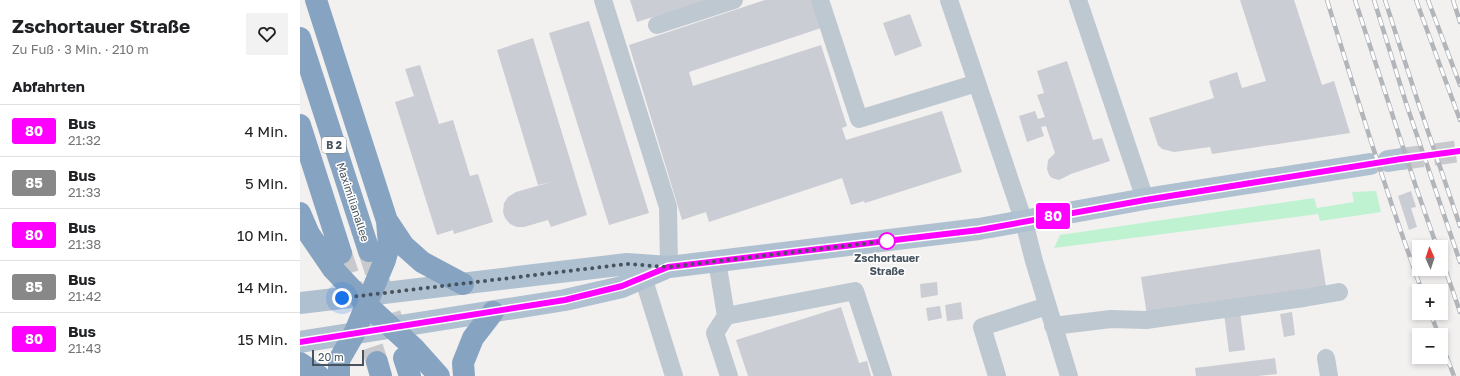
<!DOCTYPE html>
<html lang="de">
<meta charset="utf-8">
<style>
body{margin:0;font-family:"Golos Text",sans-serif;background:#f2f2f2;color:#202124;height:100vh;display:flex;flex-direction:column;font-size:15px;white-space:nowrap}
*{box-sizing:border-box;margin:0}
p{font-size:13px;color:#757577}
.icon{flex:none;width:22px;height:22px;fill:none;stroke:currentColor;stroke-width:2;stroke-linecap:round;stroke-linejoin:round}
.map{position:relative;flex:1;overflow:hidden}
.panel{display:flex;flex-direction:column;background:#fff;width:300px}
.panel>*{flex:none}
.badge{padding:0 8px;border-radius:3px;font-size:14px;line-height:26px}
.needle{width:26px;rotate:357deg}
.fabs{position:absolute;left:1112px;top:240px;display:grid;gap:8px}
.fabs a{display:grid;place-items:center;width:36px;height:36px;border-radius:0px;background:#fff;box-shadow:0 2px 6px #0003;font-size:20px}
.scale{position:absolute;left:12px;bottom:10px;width:52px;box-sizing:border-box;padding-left:4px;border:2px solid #47545f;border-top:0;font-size:11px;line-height:14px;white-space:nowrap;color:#47545f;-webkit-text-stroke:3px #fff;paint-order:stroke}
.you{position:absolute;width:20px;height:20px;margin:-10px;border:3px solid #fff;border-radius:50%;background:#1a73e8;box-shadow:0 0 0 6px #1a73e833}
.map>.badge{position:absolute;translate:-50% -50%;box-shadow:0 0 0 2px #fff}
h2{padding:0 12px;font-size:15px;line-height:36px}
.round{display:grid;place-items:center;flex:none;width:42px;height:42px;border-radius:0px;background:#f2f2f2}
.head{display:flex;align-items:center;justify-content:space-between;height:68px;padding:0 12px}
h1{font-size:19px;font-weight:700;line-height:30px}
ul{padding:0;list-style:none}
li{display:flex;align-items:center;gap:12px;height:52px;padding:0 12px;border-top:1px solid #e0e0e0}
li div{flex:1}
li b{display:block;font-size:15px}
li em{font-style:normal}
li .badge{min-width:44px;font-weight:700;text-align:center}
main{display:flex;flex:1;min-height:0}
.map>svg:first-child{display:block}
</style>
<main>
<section class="panel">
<div class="head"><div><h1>Zschortauer Straße</h1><p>Zu Fuß · 3 Min. · 210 m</p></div><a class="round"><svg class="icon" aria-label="heart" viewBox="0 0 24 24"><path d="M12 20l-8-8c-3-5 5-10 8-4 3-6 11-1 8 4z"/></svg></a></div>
<h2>Abfahrten</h2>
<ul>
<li><span class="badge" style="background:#f0f;color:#fff">80</span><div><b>Bus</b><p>21:32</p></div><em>4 Min.</em></li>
<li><span class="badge" style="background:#888;color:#fff">85</span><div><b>Bus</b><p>21:33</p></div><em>5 Min.</em></li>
<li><span class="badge" style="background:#f0f;color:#fff">80</span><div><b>Bus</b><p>21:38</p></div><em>10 Min.</em></li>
<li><span class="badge" style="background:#888;color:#fff">85</span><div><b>Bus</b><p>21:42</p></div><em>14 Min.</em></li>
<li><span class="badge" style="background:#f0f;color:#fff">80</span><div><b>Bus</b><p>21:43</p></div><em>15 Min.</em></li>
</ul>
</section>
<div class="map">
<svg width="1160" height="376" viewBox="0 0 1160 376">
<rect width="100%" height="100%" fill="#f3f0f0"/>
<path fill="#bef2d1" d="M 1076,191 L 1081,212 L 1020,221 L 1018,214 L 754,248 L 760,235 L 1014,198 L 1017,208 L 1054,202 L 1052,192 Z"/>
<path fill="#cacdd3" d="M 330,0 L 407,0 L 337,22 Z
M 465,0 L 512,0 L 521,28 L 389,72 L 393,86 L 521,45 L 547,126 L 542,128 L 546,140 L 642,111 L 662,172 L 565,203 L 564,201 L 551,205 L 542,178 L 409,222 L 406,212 L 382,220 L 329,45 Z
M 940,0 L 994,0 L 1022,85 L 1034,81 L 1050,133 L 912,154 L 910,147 L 874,152 L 862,149 L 858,145 L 849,118 L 914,98 L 909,81 L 937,72 L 942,88 L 966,81 Z
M 610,14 L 622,46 L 595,56 L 583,23 Z
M 289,21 L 349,213 L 309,225 L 249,33 Z
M 233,38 L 287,215 L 251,227 L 248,220 L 224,227 L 217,227 L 210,224 L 205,218 L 203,212 L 204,203 L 208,197 L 216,192 L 251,182 L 238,185 L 197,50 Z
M 767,61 L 793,140 L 802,138 L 810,161 L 771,174 L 759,180 L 752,178 L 749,175 L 747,169 L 748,160 L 755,153 L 746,126 L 741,127 L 744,136 L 727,142 L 719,116 L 735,111 L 738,119 L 745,117 L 737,95 L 744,93 L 737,71 Z
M 120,65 L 139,124 L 153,120 L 170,176 L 178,174 L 193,222 L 154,234 L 153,230 L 137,235 L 95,102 L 114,96 L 105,69 Z
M 1111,191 L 1116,207 L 1111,208 L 1117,227 L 1109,230 L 1098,196 Z
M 1020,249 L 1026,287 L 847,315 L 841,277 Z
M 637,282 L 638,295 L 621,298 L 620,284 Z
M 661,302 L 663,319 L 647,321 L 645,305 Z
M 640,306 L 642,318 L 628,321 L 626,308 Z
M 541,307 L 559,363 L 567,361 L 571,376 L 448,376 L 436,340 Z
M 940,312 L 945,350 L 929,352 L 924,314 Z
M 992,312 L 995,335 L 984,337 L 980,314 Z
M 975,358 L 977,374 L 958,376 L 896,376 L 895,368 Z"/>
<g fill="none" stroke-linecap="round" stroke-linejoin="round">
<path stroke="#c8c9cc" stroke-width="22" stroke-dasharray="22 11" stroke-linecap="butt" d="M 1101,159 L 1160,151"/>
<path stroke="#c8c9cc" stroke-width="22" stroke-dasharray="22 11" stroke-linecap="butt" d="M 69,251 L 97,336
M 41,253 L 77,362"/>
<path stroke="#bec8d0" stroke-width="18" d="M 303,0 L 368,207 L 369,267
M 520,0 L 559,119 L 677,83
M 649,0 L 724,222 L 734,261 L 769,376
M 778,0 L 845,199
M 357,25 L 434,0
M 417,261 L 426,316 L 415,333 L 429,376
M 343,277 L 374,376
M 426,316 L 555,291 L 583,376
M 753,326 L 811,319 L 846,320 L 1004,298 L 1039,292
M 1026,358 L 1029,376
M 697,376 L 682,327 L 747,306"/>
<path stroke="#afc0d0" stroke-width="22" d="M 1088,161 L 1101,159
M 0,303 L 327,264 L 369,267 L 679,229 L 845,199 L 1070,164
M 0,342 L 265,300 L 322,287 L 364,269"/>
<path stroke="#86a4c1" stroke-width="22" d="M 16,0 L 87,221 L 89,245 L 85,260 L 54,334 L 39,360 L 39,376
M 0,38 L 69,251
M 0,125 L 41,253
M 0,213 L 9,234 L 33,269 L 67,305 L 114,348 L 139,376
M 88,222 L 104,246 L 122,262 L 163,284
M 104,358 L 110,376
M 77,362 L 81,376
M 0,363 L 19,376
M 164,376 L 163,363 L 173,338 L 193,312"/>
<defs>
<path id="rail" d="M 1027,0 C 1057,98 1087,195 1122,291
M 1055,0 L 1116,187 L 1137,247
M 1074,0 L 1106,103 L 1160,262
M 1085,0 L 1117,99 L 1160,226
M 1116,0 L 1160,120
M 1128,0 L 1160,85
M 1153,0 L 1160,22
M 1141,257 L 1160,312
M 1130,313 L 1139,335
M 1141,342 L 1154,376"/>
</defs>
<use href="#rail" stroke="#b2b6bb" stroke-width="4.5"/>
<use href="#rail" stroke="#fff" stroke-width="3" stroke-dasharray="9" stroke-linecap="butt"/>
</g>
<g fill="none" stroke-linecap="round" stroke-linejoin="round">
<defs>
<path id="line" d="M 0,342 L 265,300 L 322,286 L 368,267 L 679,230 L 845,200 L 1101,159 L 1160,151"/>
</defs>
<use href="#line" stroke="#fff" stroke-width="9"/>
<use href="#line" stroke="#f0f" stroke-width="6"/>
<path stroke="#47545f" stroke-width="4" stroke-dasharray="0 7.2" d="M 42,298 L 327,264 L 368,267 L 587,241"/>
</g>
<circle fill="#fff" stroke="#f0f" stroke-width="2" cx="587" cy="241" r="8"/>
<g text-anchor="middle" stroke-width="3" stroke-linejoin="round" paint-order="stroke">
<rect fill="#fff" stroke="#7e878f" stroke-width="1" x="22" y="137" width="24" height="16" rx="3"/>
<g font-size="10" font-weight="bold" fill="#47545f">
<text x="34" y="149">B 2</text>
</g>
<g font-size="11" fill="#47545f" stroke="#fff">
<text transform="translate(53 202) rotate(72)" y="4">Maximilianallee</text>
</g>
<g font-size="11" font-weight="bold" fill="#47545f" stroke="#fff">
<text x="587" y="262">Zschortauer<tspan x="587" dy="13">Straße</tspan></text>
</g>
</g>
</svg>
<div class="fabs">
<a><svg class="needle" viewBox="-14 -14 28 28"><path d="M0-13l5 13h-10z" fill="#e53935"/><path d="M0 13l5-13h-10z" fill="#757577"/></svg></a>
<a>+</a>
<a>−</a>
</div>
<div class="scale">20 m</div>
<div class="you" style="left:42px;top:298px"></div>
<b class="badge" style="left:753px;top:216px;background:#f0f;color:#fff">80</b>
</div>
</main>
